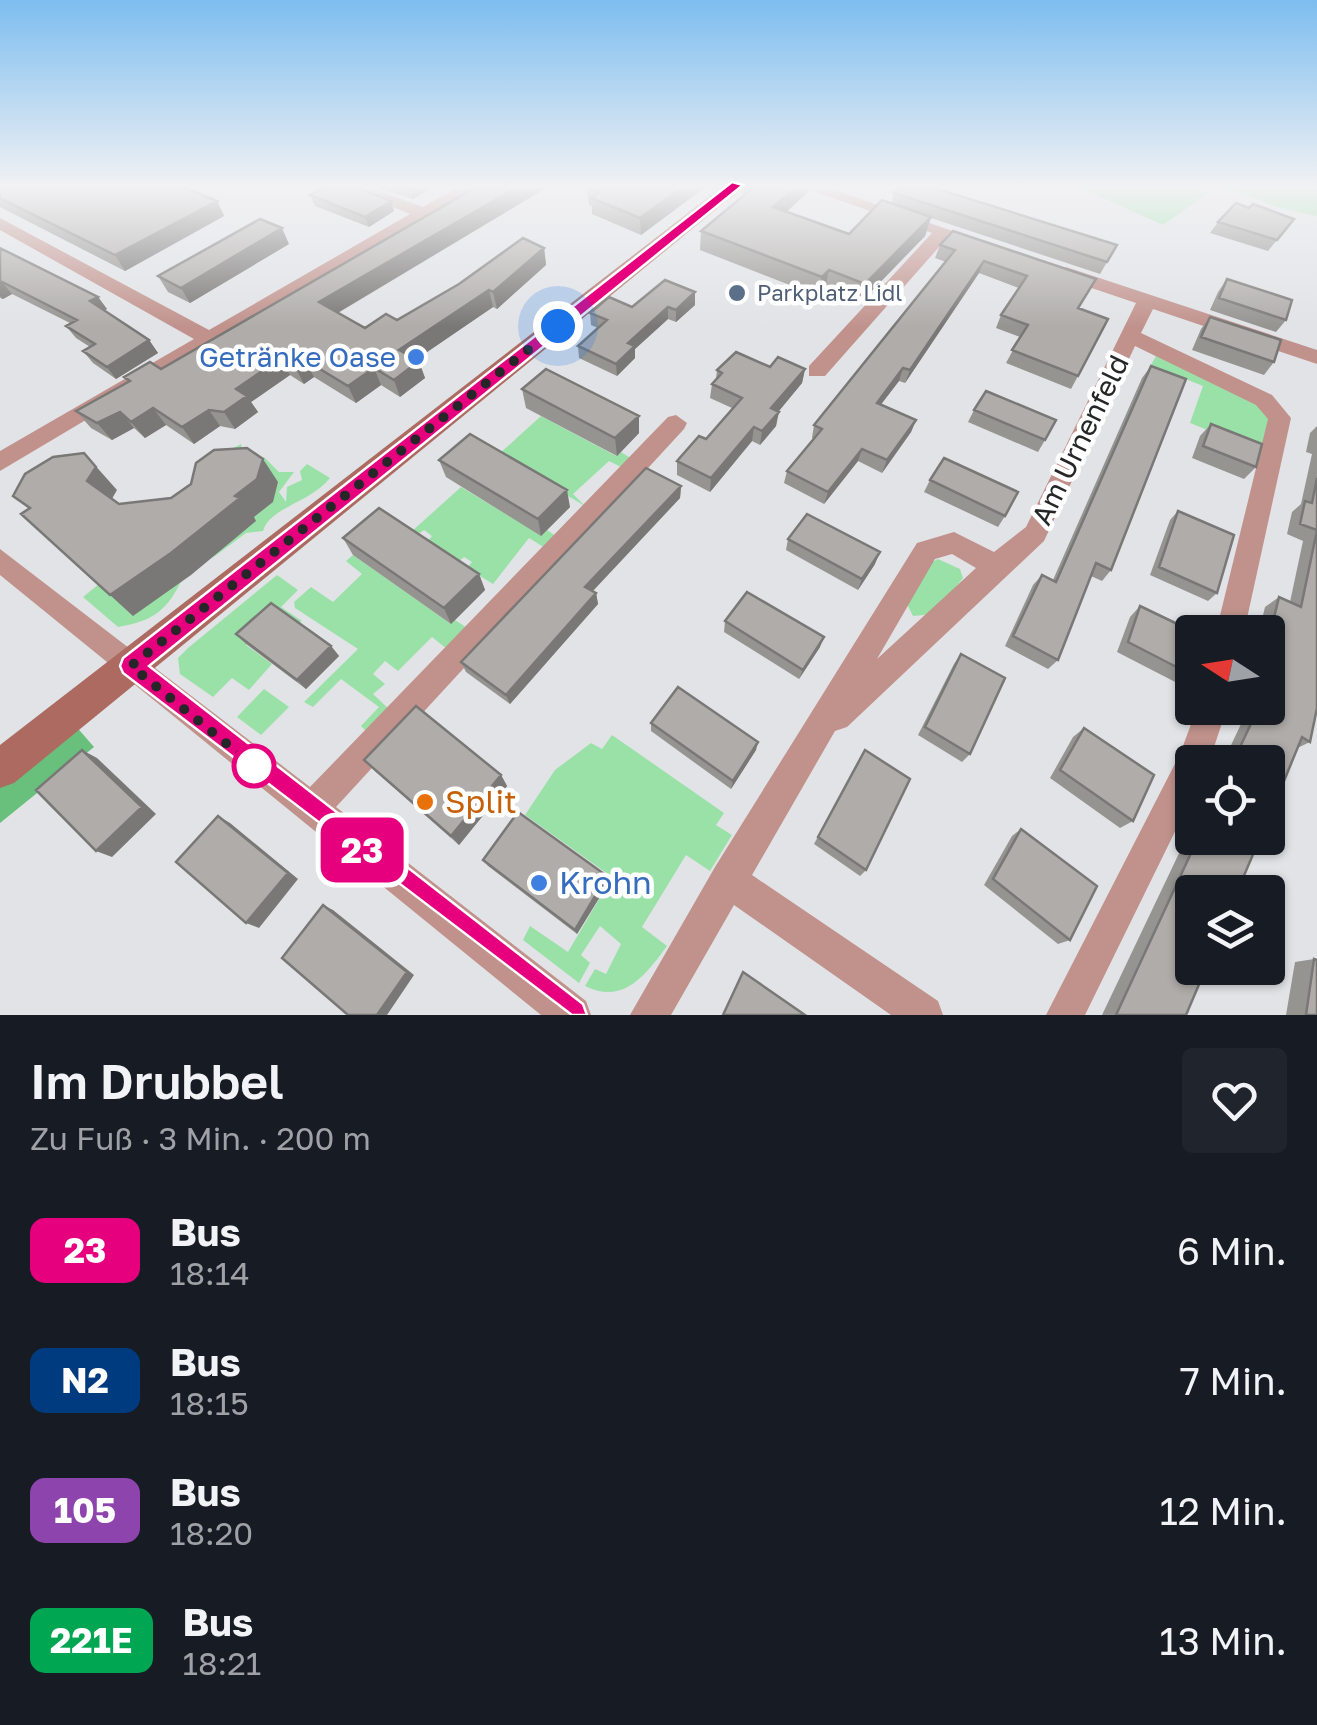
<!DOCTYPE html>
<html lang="de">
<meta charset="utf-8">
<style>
body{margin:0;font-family:"Golos Text",sans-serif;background:#20242c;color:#f1f3f6;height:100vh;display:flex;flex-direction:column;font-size:38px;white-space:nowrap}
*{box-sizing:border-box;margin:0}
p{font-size:32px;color:#9ea1a6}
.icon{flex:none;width:55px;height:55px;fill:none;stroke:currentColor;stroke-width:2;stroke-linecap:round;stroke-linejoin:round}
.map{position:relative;height:1015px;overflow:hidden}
.sheet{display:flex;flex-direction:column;background:#171b24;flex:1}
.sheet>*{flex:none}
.badge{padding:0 20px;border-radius:15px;font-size:35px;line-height:65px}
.needle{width:65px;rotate:282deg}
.controls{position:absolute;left:1175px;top:615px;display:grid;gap:20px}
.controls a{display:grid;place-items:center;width:110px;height:110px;border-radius:10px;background:#171b24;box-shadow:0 2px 8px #0004;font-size:50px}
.you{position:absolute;width:50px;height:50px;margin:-25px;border:8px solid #fff;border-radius:50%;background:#1a73e8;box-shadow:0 0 0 15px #1a73e833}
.map>.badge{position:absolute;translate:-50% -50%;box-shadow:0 0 0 5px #fff}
.round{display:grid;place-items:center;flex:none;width:105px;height:105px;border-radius:10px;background:#20242c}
.summary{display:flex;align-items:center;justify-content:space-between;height:170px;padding:0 30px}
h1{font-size:48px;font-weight:600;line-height:75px}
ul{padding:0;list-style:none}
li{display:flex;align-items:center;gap:30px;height:130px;padding:0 30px}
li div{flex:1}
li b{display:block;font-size:38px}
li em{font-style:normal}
li .badge{min-width:110px;font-weight:700;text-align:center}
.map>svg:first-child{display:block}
</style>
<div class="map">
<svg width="1317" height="1015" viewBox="0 0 1317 1015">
<rect width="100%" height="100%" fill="#e1e3e7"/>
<path fill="#9ae1a8" d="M 1074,185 L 1189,185 L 1208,193 L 1163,225 Z
M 1220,185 L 1317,185 L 1317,216 L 1277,207 Z
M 1156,356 L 1263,408 L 1271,418 L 1263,452 L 1190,423 L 1203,386 L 1151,365 Z
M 541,416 L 616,456 L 621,452 L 632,459 L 621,467 L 609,461 L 573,494 L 585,506 L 498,455 Z
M 241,444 L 242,450 L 265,458 L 279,472 L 294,472 L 279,492 L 286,502 L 287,487 L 302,480 L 300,471 L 307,464 L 330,478 C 310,503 270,507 263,531 L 246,533 L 211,559 L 252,519 L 228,451 Z
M 461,487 L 541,535 L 547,530 L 556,536 L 545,548 L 529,538 L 493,584 L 467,568 L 472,562 L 464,557 L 457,563 L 427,542 L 432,536 L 424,530 L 417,535 L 411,532 Z
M 353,555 L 451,624 L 455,620 L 467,628 L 447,649 L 432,637 L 398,671 L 385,661 L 373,674 L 385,684 L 373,694 L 390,710 L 368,733 L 361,726 L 379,707 L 341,679 L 313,707 L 304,702 L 358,649 L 295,608 L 294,602 L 311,587 L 333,602 L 362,574 L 346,561 Z
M 938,559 L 960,569 L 963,578 L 934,614 L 913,616 L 906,602 L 928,564 Z
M 277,575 L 298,590 L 281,607 L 302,621 L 246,645 L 272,664 L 249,690 L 232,678 L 213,697 L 180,674 L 178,658 L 188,648 Z
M 183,577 C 168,610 154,621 118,627 L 83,597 L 99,584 Z
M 264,689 L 289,707 L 261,735 L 237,717 Z
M 612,735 L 724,813 L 716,825 L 732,835 L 710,871 L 686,855 L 642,927 L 667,946 C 645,976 623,1005 585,986 L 595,969 L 606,974 L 621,944 L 600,926 L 581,955 L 590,963 L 579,983 L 523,940 L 530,926 L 568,952 L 612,877 L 525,815 L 555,770 L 591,743 L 602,749 Z"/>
<path fill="#69bf7c" d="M 67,716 L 94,747 L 0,823 L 0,769 Z"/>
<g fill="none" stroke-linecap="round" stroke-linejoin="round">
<path fill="#c1928c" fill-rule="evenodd" d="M 340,185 L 362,185 L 423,207 L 462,185 L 481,185 L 0,471 L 0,451 L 194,339 L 0,230 L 0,218 L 209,330 L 410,214 Z
M 797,185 L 820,185 L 990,244 L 981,249 L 947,238 L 825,376 L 809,376 L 809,366 L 932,233 Z
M 1066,267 L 1317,350 L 1317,364 L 1153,309 L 1141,333 L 1272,395 L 1291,418 L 1244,632 L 1216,632 L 1268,419 L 1256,405 L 1135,346 L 1044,541 L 847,727 L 835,731 L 752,875 L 938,1001 L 943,1015 L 891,1015 L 734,905 L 671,1015 L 630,1015 L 715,867 L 917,543 L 954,532 L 994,552 L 1026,527 L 1136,303 L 1059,277 L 1057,273 ZM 952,554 L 976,568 L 877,659 L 935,559 Z
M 676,415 L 687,423 L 684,429 L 336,807 L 586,1001 L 591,1015 L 541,1015 L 0,575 L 0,549 L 310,787 L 668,417 Z
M 1197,708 L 1227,708 L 1209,762 L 1192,762 L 1192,797 L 1085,1015 L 1046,1015 L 1180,754 Z"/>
<path fill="#ac6a61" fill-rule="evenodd" d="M 724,185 L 746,185 L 14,783 L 0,788 L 0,745 Z"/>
</g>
<path fill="#969491" d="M 0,185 L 217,201 L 224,216 L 125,271 L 0,207 Z
M 367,185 L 437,185 L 413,199 Z
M 472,185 L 551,185 L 338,313 L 365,328 L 397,320 L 544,248 L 546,265 L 497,309 L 493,307 L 417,359 L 425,378 L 400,397 L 381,385 L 356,403 L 314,377 L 304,384 L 290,375 L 251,402 L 258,412 L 235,429 L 220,426 L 194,444 L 166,425 L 145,438 L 134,428 L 112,440 L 91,428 L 76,411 L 128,382 L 124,377 L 161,369 L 473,189 Z
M 584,185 L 708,185 L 641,235 L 592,214 L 592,206 L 589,205 L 587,188 L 589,187 Z
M 744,185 L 809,185 L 807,193 L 786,212 L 849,234 L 892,203 L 894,193 L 1117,245 L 1100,274 L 931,218 L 925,236 L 860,303 L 825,289 L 818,296 L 700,250 L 701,231 L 742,197 Z
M 310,195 L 394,211 L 369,227 L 315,206 Z
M 1249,208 L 1294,219 L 1268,251 L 1210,233 L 1218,222 Z
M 953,231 L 1079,309 L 1078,376 L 1071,389 L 1006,363 L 1020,337 L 996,328 L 1001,315 L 1019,288 L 979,273 L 905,383 L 899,381 L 881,404 L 916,420 L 911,432 L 882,473 L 858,461 L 824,504 L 784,483 L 787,471 L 814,439 L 812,438 L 814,425 L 946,262 L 935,258 L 940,245 Z
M 289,244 L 190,303 L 168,292 L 158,276 Z
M 0,248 L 98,297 L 107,309 L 104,310 L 149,340 L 158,353 L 116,379 L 93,363 L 83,351 L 90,347 L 76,338 L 66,326 L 70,323 L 12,294 L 3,299 L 0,298 Z
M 1227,279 L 1286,320 L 1276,332 L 1210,310 L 1218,292 Z
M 695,305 L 676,322 L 668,319 L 635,349 L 635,358 L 617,376 L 579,358 L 578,346 L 598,328 L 591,325 L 590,313 L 632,307 Z
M 1210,317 L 1274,362 L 1264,375 L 1192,350 L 1201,329 Z
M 1151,366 L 1111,570 L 1102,581 L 1091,576 L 1058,660 L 1048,669 L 1005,646 L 1033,585 L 1042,575 L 1053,580 L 1142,378 Z
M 770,367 L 805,369 L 802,383 L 778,412 L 776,426 L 760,445 L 752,441 L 710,492 L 677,475 L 677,461 L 706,439 L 732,408 L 710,398 L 712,384 L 716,379 L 717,370 Z
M 522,389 L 639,416 L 639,433 L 617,456 L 526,408 Z
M 974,410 L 1045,440 L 1038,452 L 968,422 Z
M 1211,424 L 1256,467 L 1244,479 L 1192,458 L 1200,436 Z
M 1317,426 L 1317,708 L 1310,742 L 1268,762 L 1223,762 L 1242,722 L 1236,719 L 1239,708 L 1268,708 L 1268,632 L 1259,632 L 1265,607 L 1279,597 L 1290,602 L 1303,541 L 1287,534 L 1292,512 L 1301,504 L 1312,454 L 1306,452 L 1310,433 Z
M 439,460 L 570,507 L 541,536 L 446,477 Z
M 930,480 L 1005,516 L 998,527 L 924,492 Z
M 681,486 L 680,498 L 593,591 L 596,593 L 598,604 L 510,704 L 466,672 L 461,662 Z
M 1178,511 L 1217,593 L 1208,601 L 1150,575 L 1170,520 Z
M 343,538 L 479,574 L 485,590 L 451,624 L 353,555 Z
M 788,539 L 875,564 L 858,590 L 786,550 Z
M 1140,606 L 1192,632 L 1192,679 L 1183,686 L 1117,652 L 1130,617 Z
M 725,621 L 820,647 L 799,679 L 724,632 Z
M 236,634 L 331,646 L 339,656 L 306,689 L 246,644 Z
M 961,654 L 970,754 L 962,762 L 918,735 L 954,664 Z
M 651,723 L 756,750 L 731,789 L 651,731 Z
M 1084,728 L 1133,821 L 1120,828 L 1050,778 L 1073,737 Z
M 865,750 L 866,870 L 860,876 L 814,844 Z
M 364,760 L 501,775 L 507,786 L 459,845 L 376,772 Z
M 1192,826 L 1192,838 L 1260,838 L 1186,1015 L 1102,1015 Z
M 1021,829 L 1070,940 L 1058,944 L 984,885 L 1012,836 Z
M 483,860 L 609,882 L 577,934 L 488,866 Z
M 1314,959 L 1317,1015 L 1286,1015 L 1295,962 Z"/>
<path fill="#7a7876" d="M 271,185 L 282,185 L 273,190 Z
M 417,185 L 437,185 L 413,199 L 410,189 Z
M 521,185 L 551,185 L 327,319 L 319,302 Z
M 686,185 L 708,185 L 641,235 L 640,218 Z
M 799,185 L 809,185 L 807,193 L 771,226 L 773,207 Z
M 217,201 L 224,216 L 125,271 L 115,255 Z
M 391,201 L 394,211 L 369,227 L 365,217 Z
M 931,217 L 925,236 L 860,303 L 865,284 Z
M 282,228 L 289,244 L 190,303 L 181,288 Z
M 544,248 L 546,265 L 497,309 L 493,292 Z
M 984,261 L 979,273 L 905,383 L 910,370 Z
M 829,270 L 825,289 L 818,296 L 822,277 Z
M 2,282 L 12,294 L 3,299 L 0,296 L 0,283 Z
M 489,290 L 493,307 L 405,367 L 399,350 Z
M 695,292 L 695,305 L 676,322 L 676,310 Z
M 98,297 L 107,309 L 99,313 L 90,301 Z
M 668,307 L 668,319 L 635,349 L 635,358 L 617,376 L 616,364 L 628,343 Z
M 149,340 L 158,353 L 116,379 L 107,367 Z
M 281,358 L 290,375 L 251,402 L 258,412 L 235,429 L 224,412 L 236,389 Z
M 305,360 L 314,377 L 304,384 L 295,367 Z
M 419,361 L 425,378 L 400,397 L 394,380 Z
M 374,368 L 381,385 L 356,403 L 348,386 Z
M 903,368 L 899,381 L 873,415 L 877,403 Z
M 805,369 L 802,383 L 769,423 L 771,408 Z
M 153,408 L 166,425 L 145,438 L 131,422 Z
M 209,410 L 220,426 L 194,444 L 182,427 Z
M 120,412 L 134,428 L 112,440 L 97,423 Z
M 779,412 L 776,426 L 760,445 L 762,431 Z
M 639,416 L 639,433 L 617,456 L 615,438 Z
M 916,420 L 911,432 L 882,473 L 887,460 Z
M 754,427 L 752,441 L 710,492 L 711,478 Z
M 862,449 L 858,461 L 824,504 L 828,492 Z
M 84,453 L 117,490 L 109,504 L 87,481 Z
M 263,459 L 278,482 L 273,502 L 254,517 L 256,521 L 191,575 L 133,616 L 110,595 L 235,496 Z
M 681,486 L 680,498 L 587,597 L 585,587 Z
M 567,490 L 570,507 L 541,536 L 538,519 Z
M 880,552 L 875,564 L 858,590 L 862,579 Z
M 479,574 L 485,590 L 451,624 L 444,608 Z
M 596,593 L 598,604 L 510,704 L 506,695 Z
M 824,637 L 820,647 L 799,679 L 803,670 Z
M 331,646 L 339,656 L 306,689 L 297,680 Z
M 758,742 L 756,750 L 731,789 L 733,781 Z
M 82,750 L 97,758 L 156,814 L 112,857 L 96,851 Z
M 501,775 L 507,786 L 459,845 L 451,836 Z
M 218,816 L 230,823 L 298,879 L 259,928 L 246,923 Z
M 607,876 L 609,882 L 577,934 L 575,930 Z
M 323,905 L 333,910 L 414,975 L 387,1015 L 377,1015 Z"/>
<path fill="#afaca9" stroke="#7a7876" stroke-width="2.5" d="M 0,185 L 178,185 L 217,201 L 115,255 L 0,198 Z
M 329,185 L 351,185 L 391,201 L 365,217 L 310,195 Z
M 397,185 L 417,185 L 410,189 Z
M 480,185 L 521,185 L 319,302 L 365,328 L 386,314 L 397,320 L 459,284 L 523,238 L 544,248 L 493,292 L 489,290 L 399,350 L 419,361 L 394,380 L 374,368 L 348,386 L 305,360 L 295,367 L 281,358 L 236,389 L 247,396 L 224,412 L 209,410 L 182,427 L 153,408 L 131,422 L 120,412 L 97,423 L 76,411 L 130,381 L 124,377 L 150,362 L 161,369 Z
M 593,185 L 686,185 L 640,218 L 591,198 L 599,193 L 587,188 Z
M 748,185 L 799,185 L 773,207 L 849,234 L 882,200 L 931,217 L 865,284 L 829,270 L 822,277 L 701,231 L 754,187 Z
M 903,185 L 925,185 L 1117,245 L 1107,262 L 894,193 Z
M 1236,203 L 1249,208 L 1253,204 L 1294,219 L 1277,240 L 1218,222 Z
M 260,219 L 282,228 L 181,288 L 158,276 Z
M 953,231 L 1096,279 L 1078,308 L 1108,319 L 1078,376 L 1012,350 L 1028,325 L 1001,315 L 1027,276 L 984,261 L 910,370 L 903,368 L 877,403 L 916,420 L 887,460 L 862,449 L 828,492 L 787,471 L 822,429 L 814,425 L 955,250 L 940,245 Z
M 0,248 L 98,297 L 90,301 L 149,340 L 107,367 L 83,351 L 95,344 L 66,326 L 77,320 L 2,282 L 0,283 Z
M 1227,279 L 1292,300 L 1286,320 L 1219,298 Z
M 665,280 L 695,292 L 676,310 L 668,307 L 628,343 L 635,346 L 616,364 L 578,346 L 607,320 L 590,313 L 609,297 L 632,307 Z
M 1210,317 L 1281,340 L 1274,362 L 1201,337 Z
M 736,352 L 770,367 L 778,357 L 805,369 L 771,408 L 779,412 L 762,431 L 754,427 L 711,478 L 677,461 L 699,436 L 706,439 L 742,398 L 712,384 L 722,373 L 717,370 Z
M 1151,366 L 1186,379 L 1111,570 L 1096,563 L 1058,660 L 1013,636 L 1042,575 L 1056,582 Z
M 546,369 L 639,416 L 615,438 L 522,389 Z
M 986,391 L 1056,420 L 1045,440 L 974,410 Z
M 1211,424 L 1262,444 L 1256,467 L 1203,446 Z
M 470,434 L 567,490 L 538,519 L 439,460 Z
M 247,448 L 263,459 L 257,479 L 235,496 L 240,498 L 171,553 L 110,595 L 21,514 L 30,508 L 13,496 L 25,474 L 53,457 L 84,453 L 96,467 L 87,481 L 119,504 L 171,498 L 191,484 L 196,463 L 214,450 Z
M 944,458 L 1018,492 L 1005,516 L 930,480 Z
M 646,468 L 681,486 L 585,587 L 596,593 L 506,695 L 461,662 Z
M 1317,478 L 1317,708 L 1310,742 L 1302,737 L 1268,820 L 1268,762 L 1233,762 L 1256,713 L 1250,710 L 1251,708 L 1268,708 L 1268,642 L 1279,597 L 1301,607 L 1317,530 L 1300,524 L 1305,501 L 1312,503 Z
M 379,508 L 479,574 L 444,608 L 343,538 Z
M 1178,511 L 1234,535 L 1217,593 L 1159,567 Z
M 807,514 L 880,552 L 862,579 L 788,539 Z
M 747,592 L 824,637 L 803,670 L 725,621 Z
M 271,603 L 331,646 L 297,680 L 236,634 Z
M 1140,606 L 1194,632 L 1192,632 L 1192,675 L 1128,642 Z
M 961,654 L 1005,678 L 970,754 L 925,727 Z
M 678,687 L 758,742 L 733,781 L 651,723 Z
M 416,706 L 501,775 L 451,836 L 364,760 Z
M 1084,728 L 1154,775 L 1133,821 L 1060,770 Z
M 82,750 L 142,807 L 96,851 L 36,790 Z
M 865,750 L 910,779 L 866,870 L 818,837 Z
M 518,812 L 607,876 L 575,930 L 483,860 Z
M 218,816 L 288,873 L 246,923 L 176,862 Z
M 1021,829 L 1097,886 L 1070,940 L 993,879 Z
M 1198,838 L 1260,838 L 1237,892 L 1192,892 L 1192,968 L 1206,968 L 1186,1015 L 1116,1015 Z
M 323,905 L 407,972 L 377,1015 L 348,1015 L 282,958 Z
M 1314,959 L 1317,960 L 1317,1015 L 1306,1015 Z
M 743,972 L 805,1015 L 723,1015 Z"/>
<linearGradient id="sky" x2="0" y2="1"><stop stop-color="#7dbdf0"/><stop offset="0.57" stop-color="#f2f2f4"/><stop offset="1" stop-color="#f2f2f4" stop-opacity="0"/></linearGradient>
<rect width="1317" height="327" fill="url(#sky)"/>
<path fill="#e6007e" stroke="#fff" stroke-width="2.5" d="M 732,182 L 743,185 L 149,666 L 583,1004 L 587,1015 L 572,1015 L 123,673 L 120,666 L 123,658 Z"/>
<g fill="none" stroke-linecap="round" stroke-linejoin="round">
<path stroke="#252627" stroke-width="10" stroke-dasharray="0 18" d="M 254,766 L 131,666 L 558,326"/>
</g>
<circle fill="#5c6f8a" stroke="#fff" stroke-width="4" cx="737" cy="293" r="10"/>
<g fill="#3f7fe0" stroke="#fff" stroke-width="4">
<circle cx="416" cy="357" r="10"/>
<circle cx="539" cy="883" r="10"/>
</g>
<circle fill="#fff" stroke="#e6007e" stroke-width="5" cx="254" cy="766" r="20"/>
<circle fill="#e8710a" stroke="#fff" stroke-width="4" cx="425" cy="802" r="10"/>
<g text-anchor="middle" stroke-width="9" stroke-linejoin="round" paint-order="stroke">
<g font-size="22" fill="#4e5e75" stroke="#fff" text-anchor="start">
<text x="757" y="301">Parkplatz Lidl</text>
</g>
<g font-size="28" fill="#366cbe" stroke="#fff" text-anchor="end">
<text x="396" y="367">Getränke Oase</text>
</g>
<g font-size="28" fill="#252627" stroke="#fff">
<text transform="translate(1080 440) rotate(-64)" y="10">Am Urnenfeld</text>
</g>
<g font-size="32" fill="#c56008" stroke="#fff" text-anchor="start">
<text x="445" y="813">Split</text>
</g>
<g font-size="32" fill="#366cbe" stroke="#fff" text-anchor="start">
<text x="559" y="894">Krohn</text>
</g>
</g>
</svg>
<div class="controls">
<a><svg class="needle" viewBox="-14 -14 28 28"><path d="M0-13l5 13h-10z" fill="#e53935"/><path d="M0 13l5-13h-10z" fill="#9ea1a6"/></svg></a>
<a><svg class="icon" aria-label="locate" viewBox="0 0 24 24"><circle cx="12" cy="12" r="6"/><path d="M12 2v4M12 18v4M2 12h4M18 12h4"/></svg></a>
<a><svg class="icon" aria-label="layers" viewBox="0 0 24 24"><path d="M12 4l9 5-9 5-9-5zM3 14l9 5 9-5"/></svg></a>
</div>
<div class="you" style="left:558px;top:326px"></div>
<b class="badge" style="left:362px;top:850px;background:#e6007e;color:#fff">23</b>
</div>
<section class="sheet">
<div class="summary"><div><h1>Im Drubbel</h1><p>Zu Fuß · 3 Min. · 200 m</p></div><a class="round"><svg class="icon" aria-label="heart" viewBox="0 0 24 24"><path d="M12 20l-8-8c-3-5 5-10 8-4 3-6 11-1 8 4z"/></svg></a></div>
<ul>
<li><span class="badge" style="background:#e6007e;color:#fff">23</span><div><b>Bus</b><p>18:14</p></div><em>6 Min.</em></li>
<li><span class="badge" style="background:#003b80;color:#fff">N2</span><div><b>Bus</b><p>18:15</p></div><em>7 Min.</em></li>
<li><span class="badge" style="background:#8e44ad;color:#fff">105</span><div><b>Bus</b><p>18:20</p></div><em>12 Min.</em></li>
<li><span class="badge" style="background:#00a651;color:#fff">221E</span><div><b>Bus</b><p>18:21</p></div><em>13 Min.</em></li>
</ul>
</section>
